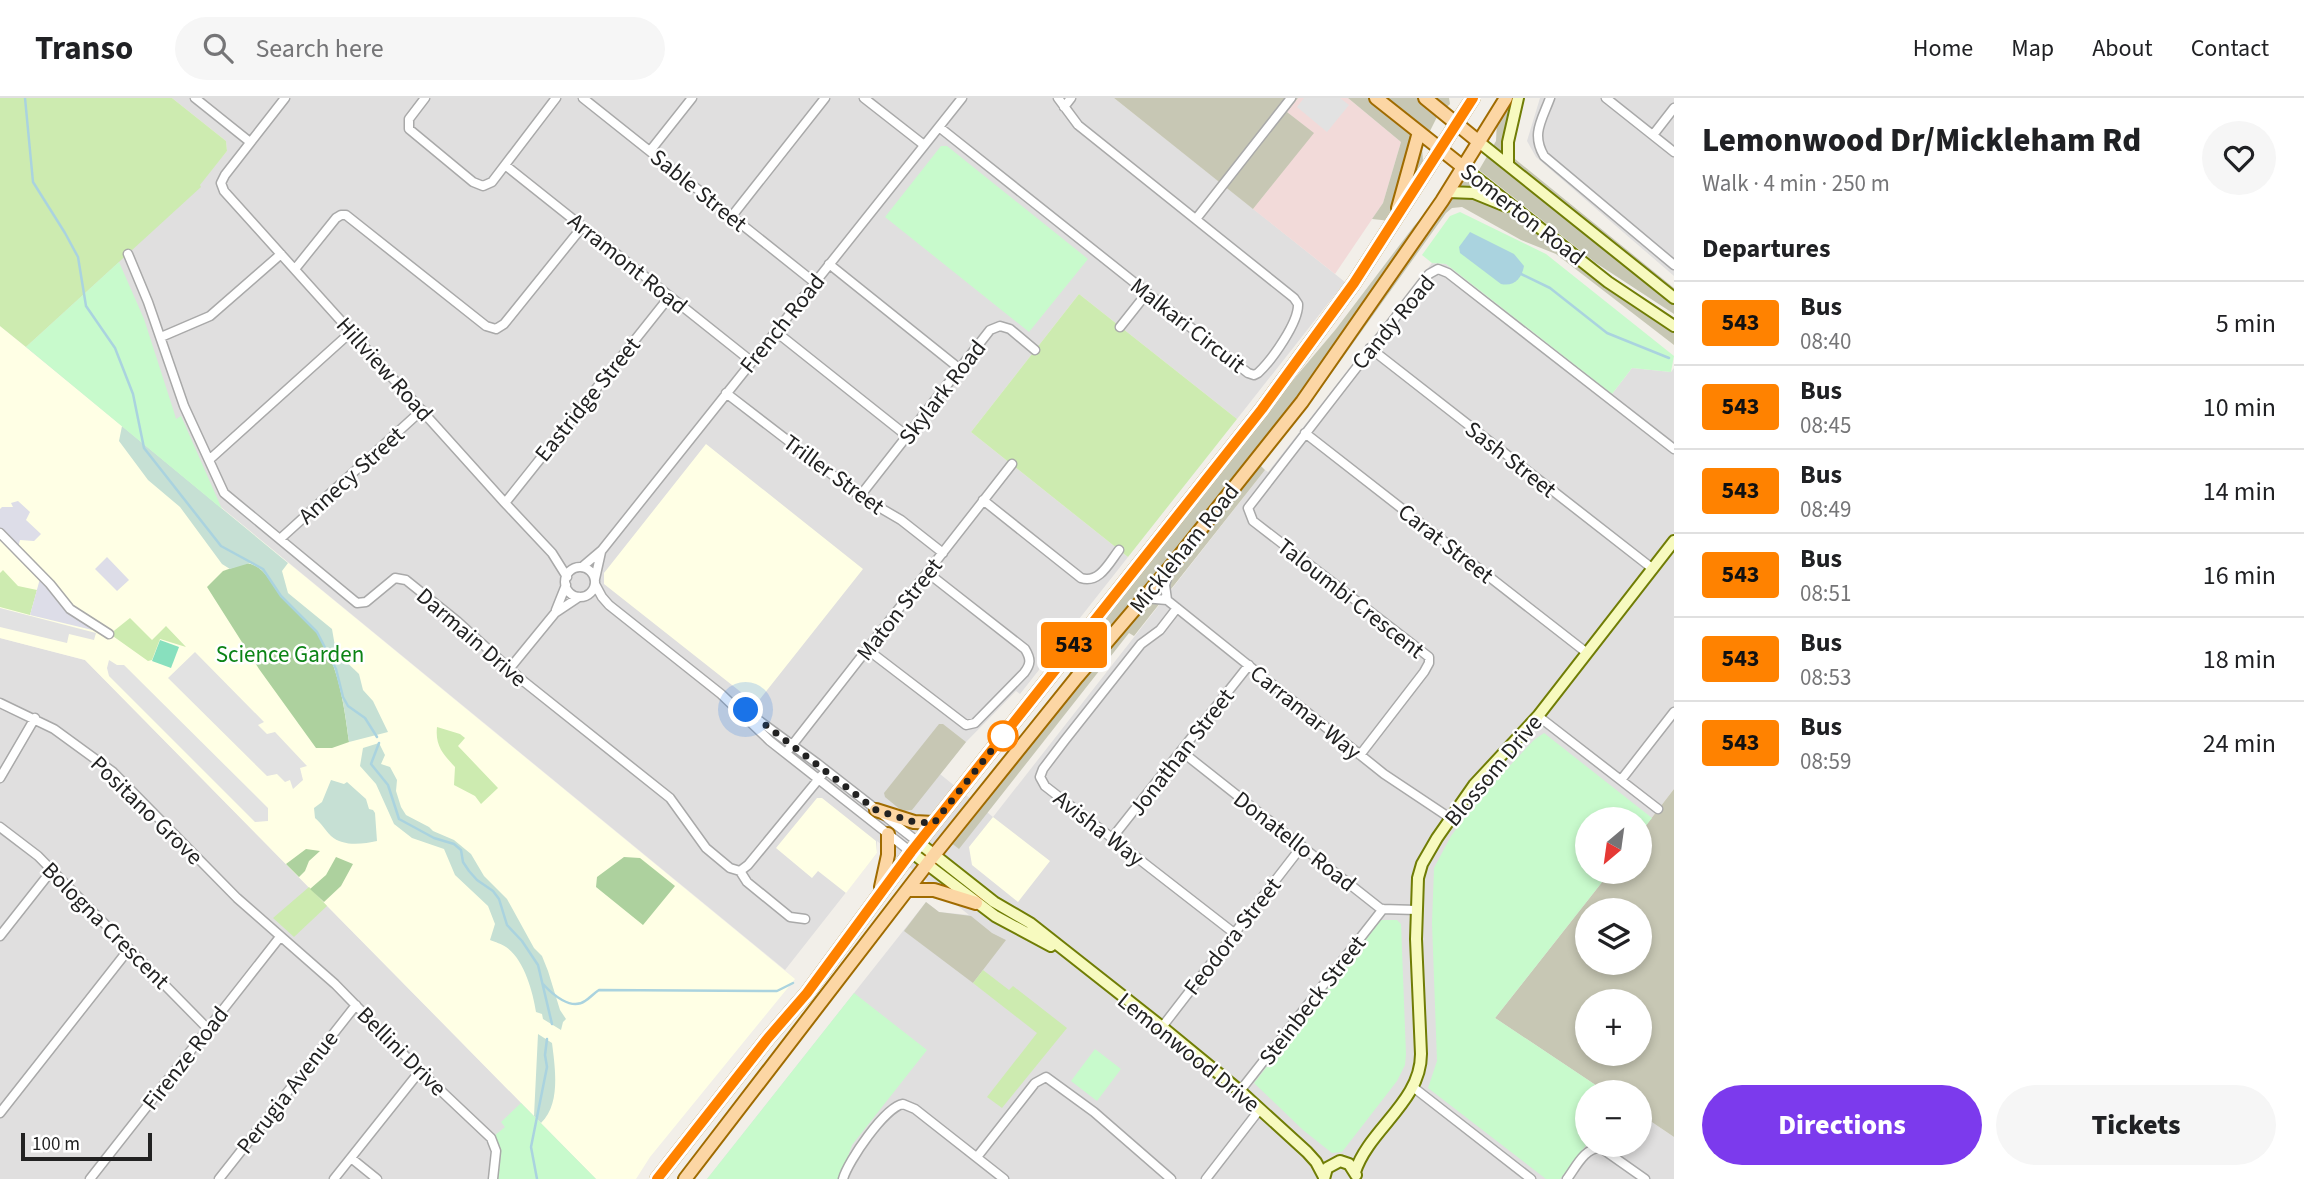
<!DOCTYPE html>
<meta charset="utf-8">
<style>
body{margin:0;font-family:"Source Sans 3",sans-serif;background:#f6f6f6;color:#202124;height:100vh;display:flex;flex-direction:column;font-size:26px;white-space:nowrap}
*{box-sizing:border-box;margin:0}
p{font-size:23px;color:#757577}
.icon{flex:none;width:38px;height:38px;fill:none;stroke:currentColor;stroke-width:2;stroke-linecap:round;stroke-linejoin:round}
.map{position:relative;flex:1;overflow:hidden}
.panel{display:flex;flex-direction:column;background:#fff;width:630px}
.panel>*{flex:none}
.badge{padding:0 14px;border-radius:5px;font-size:24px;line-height:46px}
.needle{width:46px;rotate:209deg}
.tools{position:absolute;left:1575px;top:709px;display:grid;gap:14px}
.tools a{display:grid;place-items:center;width:77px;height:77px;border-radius:50%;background:#fff;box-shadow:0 4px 10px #0003;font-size:35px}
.scale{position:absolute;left:21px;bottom:18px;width:131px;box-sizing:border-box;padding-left:7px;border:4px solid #222;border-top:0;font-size:19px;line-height:24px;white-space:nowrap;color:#222;-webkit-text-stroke:5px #fff;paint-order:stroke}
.you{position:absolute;width:35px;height:35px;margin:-18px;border:5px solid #fff;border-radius:50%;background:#1a73e8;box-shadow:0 0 0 10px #1a73e833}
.map>.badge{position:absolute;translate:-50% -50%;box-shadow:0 0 0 4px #fff}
h2{padding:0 28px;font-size:26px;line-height:63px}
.round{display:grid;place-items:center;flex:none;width:74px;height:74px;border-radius:37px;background:#f6f6f6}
.headline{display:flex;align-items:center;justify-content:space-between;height:119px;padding:0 28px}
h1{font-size:33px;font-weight:800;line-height:52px}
.button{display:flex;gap:14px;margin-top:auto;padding:14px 28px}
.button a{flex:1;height:80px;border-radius:42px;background:#7c3aed;color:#fff;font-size:28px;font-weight:800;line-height:80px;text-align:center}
.button a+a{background:#f6f6f6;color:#202124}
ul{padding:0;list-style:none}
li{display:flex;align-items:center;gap:21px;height:84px;padding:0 28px;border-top:2px solid #e0e0e0}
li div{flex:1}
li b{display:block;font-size:26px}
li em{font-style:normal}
li .badge{min-width:77px;font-weight:700;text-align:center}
header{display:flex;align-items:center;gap:42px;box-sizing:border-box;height:98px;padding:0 35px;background:#fff;border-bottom:2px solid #e0e0e0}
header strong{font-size:33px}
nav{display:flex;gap:38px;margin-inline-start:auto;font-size:24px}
.search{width:490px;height:63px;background:#f6f6f6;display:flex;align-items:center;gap:18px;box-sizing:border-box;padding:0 24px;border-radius:38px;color:#757577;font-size:26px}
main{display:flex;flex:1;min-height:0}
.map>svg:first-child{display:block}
</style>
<header>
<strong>Transo</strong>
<div class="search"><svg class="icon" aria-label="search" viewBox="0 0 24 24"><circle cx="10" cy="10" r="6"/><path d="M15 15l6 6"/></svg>Search here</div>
<nav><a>Home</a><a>Map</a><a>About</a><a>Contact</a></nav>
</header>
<main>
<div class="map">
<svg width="1674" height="1081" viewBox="0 0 1674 1081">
<rect width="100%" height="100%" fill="#f2efe9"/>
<path fill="#e0dfdf" d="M 172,0 L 1114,0 L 1345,184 L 1237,321 L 1079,196 L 971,334 L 1128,459 L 1020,596 L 1016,593 L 966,644 L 940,676 L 993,719 L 1265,372 L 1268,374 L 1432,165 L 1446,166 L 1612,296 L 1632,270 L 1671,274 L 1674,270 L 1674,691 L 1640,735 L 1640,721 L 1587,721 L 1587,774 L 1610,774 L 1495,920 L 1606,994 L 1587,994 L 1587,1046 L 1640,1046 L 1640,1016 L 1674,1039 L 1674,1081 L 707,1081 L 926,804 L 939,814 L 969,817 L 877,743 L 877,755 L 785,872 L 26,249 L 199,87 L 227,53 L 226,43 Z
M 1540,0 L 1674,0 L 1674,178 L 1536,59 L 1527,43 Z
M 0,540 L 85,562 L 596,1081 L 0,1081 Z"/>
<path fill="#f2dad9" d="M 1298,0 L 1348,0 L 1401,44 L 1383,105 L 1335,176 L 1253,111 L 1313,35 L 1287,14 Z"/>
<path fill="#ffffe5" d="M 0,228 L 795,881 L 650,1059 L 636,1081 L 596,1081 L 85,562 L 0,540 Z
M 706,346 L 863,471 L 756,606 L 604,486 L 604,475 Z
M 817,700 L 822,700 L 876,743 L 877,755 L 846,795 L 818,773 L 812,780 L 776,750 Z
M 993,719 L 1050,763 L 1018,804 L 972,767 L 969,749 Z"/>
<path fill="#c7c7b4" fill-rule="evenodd" d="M 1114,0 L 1298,0 L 1287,14 L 1314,35 L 1253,111 Z
M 1348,0 L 1449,0 L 1450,6 L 1438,17 L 1422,49 L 1423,63 L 1418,79 L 1391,123 L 1372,121 L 1383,105 L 1401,44 Z
M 1503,0 L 1515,0 L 1509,29 L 1515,61 L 1674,190 L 1674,216 L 1596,165 L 1479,72 L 1496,43 L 1497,22 Z
M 1470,81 L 1618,197 L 1674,232 L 1674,247 L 1556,156 L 1521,142 L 1462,109 L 1452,110 L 1446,115 L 1319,293 L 1260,367 L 1265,372 L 1134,538 L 1129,535 L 959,751 L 950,744 L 1031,641 L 1086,547 L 1109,515 L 1267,313 L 1336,231 L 1414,128 L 1442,98 L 1461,85 Z
M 939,626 L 943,626 L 966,644 L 912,712 L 902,713 L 885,699 L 884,695 Z
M 1674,691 L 1674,1039 L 1640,1016 L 1640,994 L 1606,994 L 1495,920 L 1610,774 L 1640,774 L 1640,735 ZM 1587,812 L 1640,812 L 1640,864 L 1587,864 ZM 1587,903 L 1640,903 L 1640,956 L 1587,956 Z
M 926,804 L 939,814 L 971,818 L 992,835 L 1006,842 L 973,885 L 904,833 Z"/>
<path fill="#cdebb0" d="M 0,0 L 172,0 L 226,43 L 227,53 L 200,87 L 201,89 L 26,249 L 0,228 Z
M 1079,196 L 1237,321 L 1128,459 L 971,334 Z
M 3,472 L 18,488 L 37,492 L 30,517 L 0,509 L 0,475 Z
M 130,520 L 152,542 L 166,528 L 186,549 L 160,541 L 152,562 L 148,563 L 110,536 Z
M 437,629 L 460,636 L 465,640 L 458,648 L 498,690 L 481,706 L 475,698 L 454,687 L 455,669 C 443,656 435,648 437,629 Z
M 309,789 L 327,808 L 294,839 L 273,820 Z
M 983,872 L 1009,892 L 1013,888 L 1067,930 L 1002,1010 L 987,999 L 1037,935 L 973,885 Z"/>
<path fill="#add19e" d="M 246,465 C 265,468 269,483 280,497 C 290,511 308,521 318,536 C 339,569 344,606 349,644 L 332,650 L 316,650 L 259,571 L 207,489 L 223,473 Z
M 306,751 L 320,753 L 309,763 L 305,773 L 299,779 L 286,766 Z
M 336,759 L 353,766 L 341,788 L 324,804 L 310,791 L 326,777 Z
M 624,759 L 640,760 L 675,788 L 643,827 L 596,789 L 597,779 Z"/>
<path fill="#c6e0d4" d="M 122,328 L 288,465 L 282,473 L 288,495 L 332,531 L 336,554 L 359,576 L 363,592 L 373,603 L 388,634 L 349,644 C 344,606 339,568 317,535 C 308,522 293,512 283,500 C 270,486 269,474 250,465 L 230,471 L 222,466 L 180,409 L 148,382 L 119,343 Z
M 379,645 L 385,657 L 381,666 L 390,669 L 397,682 L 396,693 L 401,709 L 406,717 L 429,729 L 433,733 L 454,742 L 471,756 L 484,778 L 507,801 L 534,850 L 542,858 L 548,873 L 560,912 L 566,921 L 563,924 L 561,932 L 543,921 L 542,916 L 536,914 C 533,894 524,861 506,849 C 502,846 495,844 490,842 L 495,826 L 488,808 L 455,777 L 444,751 L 412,740 L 394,726 L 376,686 L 360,668 L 363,650 Z
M 331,682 L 344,686 L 347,684 L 366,701 L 369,711 L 373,712 L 375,715 L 377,743 C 363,746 343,749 331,738 C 325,732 322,726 315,720 L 314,710 L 322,704 Z
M 538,936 L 552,945 C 555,969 561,1006 541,1025 L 534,1018 Z"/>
<path fill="#c8facc" d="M 941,48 L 947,48 L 1088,161 L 1029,234 L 885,119 Z
M 1460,114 L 1546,156 L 1674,258 L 1671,274 L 1632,270 L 1612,296 L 1446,166 L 1432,165 L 1422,157 L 1450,118 Z
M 119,164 L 144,221 L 174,314 L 176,321 L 181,318 L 222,411 L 26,249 Z
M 1544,635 L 1652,720 L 1640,735 L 1640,721 L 1587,721 L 1587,774 L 1610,774 L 1495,920 L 1606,994 L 1587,994 L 1587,1046 L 1560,1081 L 1546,1081 L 1428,990 L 1437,963 L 1432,825 L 1434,770 L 1451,738 L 1468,715 L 1499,679 L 1534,642 Z
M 1381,822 L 1397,822 L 1401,826 L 1406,956 L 1405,967 L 1397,983 L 1342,1054 L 1332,1055 L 1303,1032 L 1254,985 Z
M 854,895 L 927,952 L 852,1047 L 840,1081 L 707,1081 Z
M 1095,951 L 1121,971 L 1097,1003 L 1071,983 Z
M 521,1005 L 596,1081 L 498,1081 L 501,1056 L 494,1038 L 505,1029 L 501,1024 Z"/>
<path fill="#88e0be" d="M 160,542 L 179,549 L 171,570 L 152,563 Z"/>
<path fill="#e2e2e2" d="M 1304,0 L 1340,0 L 1349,7 L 1327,34 L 1297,9 Z
M 0,510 L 96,535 L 94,542 L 69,536 L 67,545 L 0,529 Z
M 195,554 L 264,624 L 258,627 L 267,636 L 275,634 L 307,668 L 300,670 L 303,682 L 293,691 L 290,682 L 285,684 L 277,676 L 267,678 L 168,580 Z
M 109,562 L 117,567 L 124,567 L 268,710 L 268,723 L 255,724 L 109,578 L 107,570 Z"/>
<path fill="#dddde8" d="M 18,403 L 30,414 L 26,422 L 41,436 L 34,443 L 20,442 L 17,453 L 0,435 L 0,411 L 2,409 L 13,409 L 11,405 Z
M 107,459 L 129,482 L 117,493 L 95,471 Z
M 41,477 L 60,501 L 109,536 L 30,517 Z"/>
<path fill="#aad3df" d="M 1470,134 L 1514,156 L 1524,168 C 1522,180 1514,189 1501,186 L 1460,155 L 1459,149 Z"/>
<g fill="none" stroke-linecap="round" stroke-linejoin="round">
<path stroke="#aad3df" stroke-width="2.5" d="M 25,0 L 33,84 L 65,135 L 78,159 L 86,208 L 115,250 L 133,296 L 144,350 L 221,448 L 263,471 L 281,498 L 317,534 L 336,571 L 343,599 L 348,608 L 365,620 L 377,639
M 1521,176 L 1550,190 L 1607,235 L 1669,260
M 379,645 L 371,666 L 388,687 L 399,721 L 434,740 L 454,746 L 461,752 L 463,764 L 469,773 L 477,782 L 493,793 L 499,801 L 507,827 L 522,843 L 538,867 L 552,926
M 543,886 C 552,896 571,913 585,903 C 590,900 594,895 599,892 L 777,893 L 793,885
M 537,1081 L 531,1049 L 547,969 L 545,957 L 547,941"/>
<defs>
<path id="street" d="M 195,0 L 250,44
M 285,0 L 225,77 L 221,85 L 224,93 L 505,405 L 552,455 L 567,479
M 425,0 L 409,21 L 409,31 L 473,84 L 483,88 L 492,84 L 556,0
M 583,0 L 814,184
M 864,0 L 924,47
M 1550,0 C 1542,22 1531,36 1544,58 L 1674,167
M 1606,0 L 1674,54
M 1064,9 L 1071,0
M 939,29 L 1248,275 L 1254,277 L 1258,275 C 1272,262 1299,224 1298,206 L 1294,200 L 1078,27 L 1058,0
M 1653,37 L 1674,10
M 650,53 L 692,0
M 505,67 L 751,263
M 732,118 L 825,0
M 1196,121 L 1291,0
M 128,156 L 148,204 L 184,308 L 224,395 L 357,505 L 366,504 L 395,480 L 406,482 L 457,523 L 522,582 L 670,700 L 706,750 L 730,770 L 740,773
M 829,166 L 960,271
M 295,171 L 336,120 L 341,117 L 346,117 L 486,228 L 496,231 L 504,226 L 583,128
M 1120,229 L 1147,195
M 775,233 L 907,338
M 161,239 L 210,218 L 281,156
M 1370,250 L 1653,471
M 726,295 L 860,398 L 901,422 L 943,455
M 1305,335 L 1587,555
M 209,362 L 351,234
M 860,398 L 990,232 L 1000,228 L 1010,231 L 1035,252
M 983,402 L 1081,480 C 1099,486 1109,465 1119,452
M 505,405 L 670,198
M 0,435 L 50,486 L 70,511 L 109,536
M 280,441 L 422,312
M 582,469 L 602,452 L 962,0
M565 484a15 15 0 1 1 30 0a15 15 0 1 1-30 0Z
M 595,481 L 601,454
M 595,486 L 602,499 L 609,507 L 721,596 L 770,643 L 911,754
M 1144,500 L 1167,502 L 1384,676 L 1450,720
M 1167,502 L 1165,487 L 1168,477
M 1177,510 L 1160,532 L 1141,546 L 1065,642 L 1043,671 L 1040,679 L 1045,688 L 1234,835
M 556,512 L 566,487
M 868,552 L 966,627 L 975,625 L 1024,575 C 1031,566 1031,561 1025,551 L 928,475
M 510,570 L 555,515 L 579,499
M 0,605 L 54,631 L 113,674 L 237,800 L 335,886 L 420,973 L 491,1040 L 496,1053 L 493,1081
M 735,605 L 818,666 L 918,744
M 1538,618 L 1658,711
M 1181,653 L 1381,811 L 1417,812
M 786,655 L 1012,366
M 1360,657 L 1424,574 L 1429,565 L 1429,559 L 1253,423 L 1248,410 L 1429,176 L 1438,171 L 1448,175 L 1674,351
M 0,680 L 35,620
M 1621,682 L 1674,614
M 0,729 L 38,758 L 208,931
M 1112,740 L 1249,567
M 740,773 L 748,767 L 822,677
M 740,773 L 747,784 L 790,819 L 805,821
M 0,838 L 52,772
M 1162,929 L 1302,748
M 1413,989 L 1531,1081
M 1240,993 L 1383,811
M 0,1015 L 129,851
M 977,1059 L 1035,985 L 1046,979 L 1094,1014 L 1171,1081
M 351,1060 L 377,1081
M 90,1081 L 280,839
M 219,1081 L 356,907
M 334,1081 L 420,973
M 843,1081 C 848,1063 885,1009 903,1006 L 915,1011 L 1004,1081
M 1206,1081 L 1260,1011
M 1567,1081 C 1576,1069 1585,1049 1601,1050 L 1645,1081"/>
<path id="secondary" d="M 1479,44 L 1674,200
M 1508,67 L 1508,44 L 1518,0
M 1463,69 L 1608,184 L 1674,228
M 1448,94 L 1474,95 L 1506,108
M 918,744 L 994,804 L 1030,825 L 1162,929 L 1240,993 L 1307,1054 L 1316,1064 L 1324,1079
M 911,754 L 995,818 L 1051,848
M 1355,1074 C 1369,1031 1421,1004 1421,956 L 1416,841 L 1418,780 L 1422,766 L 1437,740 L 1474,687 L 1538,618 L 1674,443
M 1324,1081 L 1327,1070 L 1340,1063 L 1349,1066 L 1356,1077"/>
<path id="primary" d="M 1376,0 L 1463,69
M 1425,0 L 1479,44
M 1398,110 L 1419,34
M 876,712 L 914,724 L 934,725
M 881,789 L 888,757 L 888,736
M 908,792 L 934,792 L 976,805
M 657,1081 L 768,940 L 807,895 L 911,754 L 1262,311 L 1354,185 L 1473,0
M 685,1081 L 934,757 L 1077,579 L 1173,466 L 1302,304 L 1442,103 L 1506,0"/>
</defs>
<use href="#street" stroke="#a9a9a9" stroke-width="11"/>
<use href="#secondary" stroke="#707d05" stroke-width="14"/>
<use href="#primary" stroke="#a06b00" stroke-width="16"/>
<use href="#street" stroke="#fff" stroke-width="8"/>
<use href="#secondary" stroke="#f7fabf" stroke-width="10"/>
<use href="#primary" stroke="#fcd6a4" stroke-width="12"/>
</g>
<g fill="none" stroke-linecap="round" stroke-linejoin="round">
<defs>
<path id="line" d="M 657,1081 L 768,940 L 807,895 L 911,754 L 1262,311 L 1354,185 L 1473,0"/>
</defs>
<use href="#line" stroke="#fff" stroke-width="16"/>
<use href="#line" stroke="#ff8200" stroke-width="10"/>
<path stroke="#222" stroke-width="7" stroke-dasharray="0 12.6" d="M 746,612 L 876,712 L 914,724 L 934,725 L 1003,638"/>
</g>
<circle fill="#fff" stroke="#ff8200" stroke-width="3.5" cx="1003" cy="638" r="14"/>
<g text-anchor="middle" stroke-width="5" stroke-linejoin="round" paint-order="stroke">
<g font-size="23" fill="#222" stroke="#fff">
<text transform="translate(699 92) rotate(39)" y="8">Sable Street</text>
<text transform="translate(1523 116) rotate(38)" y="8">Somerton Road</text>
<text transform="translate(628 165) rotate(39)" y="8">Arramont Road</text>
<text transform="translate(1393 224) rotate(-50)" y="8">Candy Road</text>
<text transform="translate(782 225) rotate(-51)" y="8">French Road</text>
<text transform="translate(1188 227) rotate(38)" y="8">Malkari Circuit</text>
<text transform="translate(385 271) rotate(48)" y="8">Hillview Road</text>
<text transform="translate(942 294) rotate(-52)" y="8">Skylark Road</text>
<text transform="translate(587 301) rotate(-51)" y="8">Eastridge Street</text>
<text transform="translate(1511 361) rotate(38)" y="8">Sash Street</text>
<text transform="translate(834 376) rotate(36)" y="8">Triller Street</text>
<text transform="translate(351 377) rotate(-42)" y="8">Annecy Street</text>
<text transform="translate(1446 445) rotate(38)" y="8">Carat Street</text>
<text transform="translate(1184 450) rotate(-51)" y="8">Mickleham Road</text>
<text transform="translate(1351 500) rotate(38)" y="8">Taloumbi Crescent</text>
<text transform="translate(899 511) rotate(-52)" y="8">Maton Street</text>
<text transform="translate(472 539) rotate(41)" y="8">Darmain Drive</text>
<text transform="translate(1306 614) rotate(39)" y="8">Carramar Way</text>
<text transform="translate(1181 654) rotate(-52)" y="8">Jonathan Street</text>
<text transform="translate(1493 672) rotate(-50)" y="8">Blossom Drive</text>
<text transform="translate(147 712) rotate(44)" y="8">Positano Grove</text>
<text transform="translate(1099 730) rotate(38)" y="8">Avisha Way</text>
<text transform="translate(1295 743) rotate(38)" y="8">Donatello Road</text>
<text transform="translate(106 827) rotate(45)" y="8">Bologna Crescent</text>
<text transform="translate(1232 838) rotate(-52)" y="8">Feodora Street</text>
<text transform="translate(1312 902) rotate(-52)" y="8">Steinbeck Street</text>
<text transform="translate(402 953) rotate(45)" y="8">Bellini Drive</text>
<text transform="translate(1189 954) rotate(39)" y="8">Lemonwood Drive</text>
<text transform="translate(185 960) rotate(-52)" y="8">Firenze Road</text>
<text transform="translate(287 994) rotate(-52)" y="8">Perugia Avenue</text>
</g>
<g font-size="23" fill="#0c8416" stroke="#fff">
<text x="290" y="564">Science Garden</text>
</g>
</g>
</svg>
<div class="tools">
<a><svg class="needle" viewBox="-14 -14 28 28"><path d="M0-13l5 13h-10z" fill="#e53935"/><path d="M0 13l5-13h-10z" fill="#757577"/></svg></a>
<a><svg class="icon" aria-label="layers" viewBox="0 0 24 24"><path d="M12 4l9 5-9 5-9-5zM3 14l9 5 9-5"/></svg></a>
<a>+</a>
<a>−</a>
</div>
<div class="scale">100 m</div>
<div class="you" style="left:746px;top:612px"></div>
<b class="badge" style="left:1074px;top:547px;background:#ff8200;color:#111">543</b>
</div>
<section class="panel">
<div class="headline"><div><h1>Lemonwood Dr/Mickleham Rd</h1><p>Walk · 4 min · 250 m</p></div><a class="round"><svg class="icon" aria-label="heart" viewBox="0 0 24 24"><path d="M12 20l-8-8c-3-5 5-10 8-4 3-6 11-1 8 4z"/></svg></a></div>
<h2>Departures</h2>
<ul>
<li><span class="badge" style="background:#ff8200;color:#111">543</span><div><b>Bus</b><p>08:40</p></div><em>5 min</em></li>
<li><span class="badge" style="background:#ff8200;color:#111">543</span><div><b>Bus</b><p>08:45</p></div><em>10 min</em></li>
<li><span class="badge" style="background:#ff8200;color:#111">543</span><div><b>Bus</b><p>08:49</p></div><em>14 min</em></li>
<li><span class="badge" style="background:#ff8200;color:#111">543</span><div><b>Bus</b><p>08:51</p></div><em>16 min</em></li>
<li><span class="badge" style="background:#ff8200;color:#111">543</span><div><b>Bus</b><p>08:53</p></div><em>18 min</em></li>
<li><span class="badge" style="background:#ff8200;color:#111">543</span><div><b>Bus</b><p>08:59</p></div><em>24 min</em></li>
</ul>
<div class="button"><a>Directions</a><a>Tickets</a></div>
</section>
</main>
